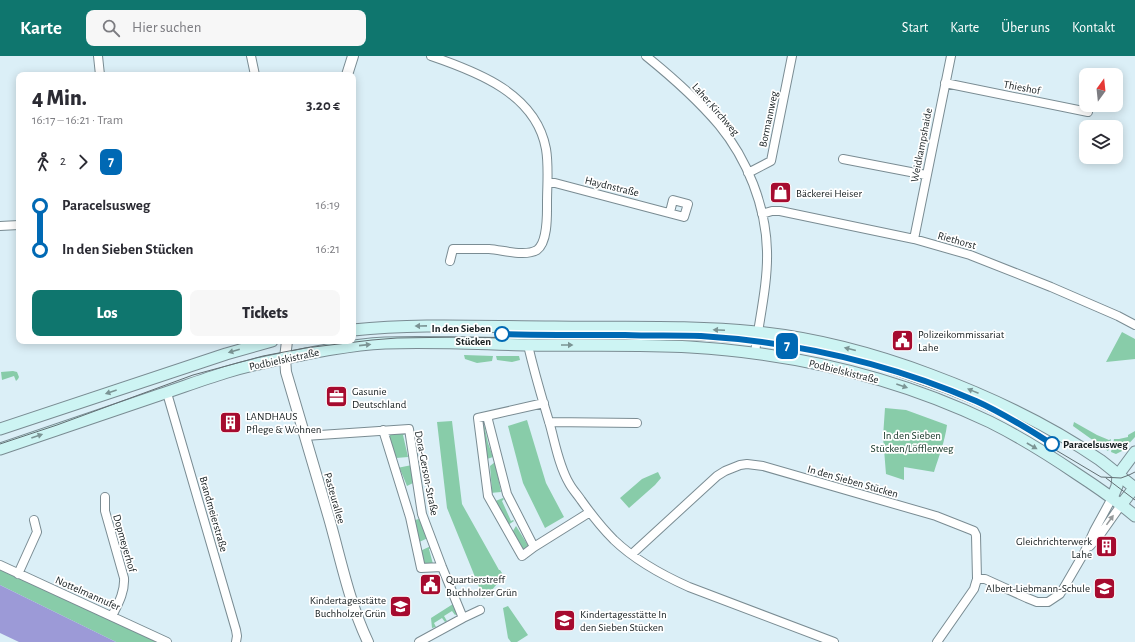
<!DOCTYPE html>
<html lang="de">
<meta charset="utf-8">
<style>
body{margin:0;font-family:"Alegreya Sans",sans-serif;background:#f7f7f7;color:#2b2b33;height:100vh;display:flex;flex-direction:column;font-size:15px;white-space:nowrap}
*{box-sizing:border-box;margin:0}
p{font-size:13px;color:#7c7c81}
.icon{flex:none;width:22px;height:22px;fill:none;stroke:currentColor;stroke-width:2;stroke-linecap:round;stroke-linejoin:round}
.map{position:relative;flex:1;overflow:hidden}
.panel{position:absolute;left:16px;top:16px;width:340px;height:272px;display:flex;flex-direction:column;background:#fff;border-radius:8px;box-shadow:0 2px 10px #0003}
.panel>*{flex:none}
.badge{padding:0 8px;border-radius:6px;font-size:14px;line-height:26px}
.needle{width:26px;rotate:15deg}
.buttons{position:absolute;left:1079px;top:12px;display:grid;gap:8px}
.buttons a{display:grid;place-items:center;width:44px;height:44px;border-radius:8px;background:#fff;box-shadow:0 2px 10px #0003;font-size:20px}
.map>.badge{position:absolute;translate:-50% -50%;box-shadow:0 0 0 2px #fff}
.legs{display:flex;align-items:center;gap:6px;height:44px;padding:0 16px;font-size:13px}
.legs p{margin-inline-start:auto}
.head{display:flex;align-items:center;justify-content:space-between;height:68px;padding:0 16px}
h1{font-size:22px;font-weight:800;line-height:30px}
.action{display:flex;gap:8px;margin-top:auto;padding:8px 16px}
.action a{flex:1;height:46px;border-radius:8px;background:#0f766e;color:#fff;font-size:16px;font-weight:800;line-height:46px;text-align:center}
.action a+a{background:#f7f7f7;color:#2b2b33}
ul{padding:0 16px;list-style:none}
li{display:flex;align-items:center;gap:14px;height:44px;font-size:15px}
li i{display:grid;place-items:center;width:6px;height:100%;margin:0 5px;background:currentColor}
li i::after{content:'';width:10px;height:10px;margin:-5px;border:3px solid;border-radius:50%;background:#fff}
li p{margin-inline-start:auto}
li:first-child i{background:linear-gradient(#0000 50%,currentColor 0)}
li:last-child i{background:linear-gradient(currentColor 50%,#0000 0)}
header{display:flex;align-items:center;gap:24px;box-sizing:border-box;height:56px;padding:0 20px;background:#0f766e;color:#fff}
header strong{font-size:19px}
nav{display:flex;gap:22px;margin-inline-start:auto;font-size:14px}
.search{width:280px;height:36px;background:#f7f7f7;display:flex;align-items:center;gap:10px;box-sizing:border-box;padding:0 14px;border-radius:8px;color:#7c7c81;font-size:15px}
.map>svg:first-child{display:block}
</style>
<header>
<strong>Karte</strong>
<div class="search"><svg class="icon" aria-label="search" viewBox="0 0 24 24"><circle cx="10" cy="10" r="6"/><path d="M15 15l6 6"/></svg>Hier suchen</div>
<nav><a>Start</a><a>Karte</a><a>Über uns</a><a>Kontakt</a></nav>
</header>
<div class="map">
<svg width="1135" height="586" viewBox="0 0 1135 586">
<rect width="100%" height="100%" fill="#dbeff7"/>
<path fill="#88cca9" d="M 1122,276 L 1135,283 L 1135,303 L 1106,306 Z
M 464,299 L 493,300 L 492,305 L 477,307 L 465,303 Z
M 496,300 L 519,300 L 520,304 L 512,306 L 497,304 Z
M 13,315 L 17,316 L 19,321 L 18,323 L 16,325 L 14,320 L 2,324 L 1,316 Z
M 885,352 L 906,354 L 947,369 C 945,385 939,400 934,416 L 904,411 L 904,424 L 886,418 L 883,381 Z
M 527,364 L 546,427 L 564,461 L 545,472 L 523,427 L 508,370 Z
M 452,365 L 462,448 L 499,514 L 500,514 L 504,520 L 484,543 L 447,452 L 437,366 Z
M 1074,366 L 1097,379 L 1109,384 L 1111,383 L 1109,393 L 1108,395 L 1073,370 Z
M 484,368 L 488,387 L 493,401 L 487,403 L 481,373 Z
M 1135,375 L 1135,381 L 1122,395 L 1116,398 L 1111,396 L 1114,383 L 1119,383 L 1128,381 L 1128,379 Z
M 404,376 L 405,378 L 403,379 L 408,401 L 396,402 L 390,389 L 390,378 Z
M 495,406 L 501,436 L 490,437 L 490,435 L 492,435 L 490,410 Z
M 412,409 L 413,427 L 407,430 L 400,413 L 398,414 L 397,412 Z
M 658,416 L 661,422 L 655,429 L 629,452 L 620,442 L 642,423 Z
M 503,442 L 504,443 L 502,445 L 511,465 L 513,464 L 514,465 L 508,469 L 493,446 Z
M 419,463 L 428,482 L 417,487 L 418,483 L 415,464 Z
M 516,470 L 529,491 L 521,493 L 519,491 L 521,489 L 515,480 L 511,478 Z
M 431,490 L 431,492 L 429,493 L 433,508 L 424,509 L 420,495 Z
M 0,513 L 161,586 L 116,586 L 0,529 Z
M 453,548 L 454,553 L 455,553 L 457,558 L 455,559 L 452,555 L 444,560 L 447,565 L 445,566 L 442,562 L 434,567 L 436,571 L 432,572 L 431,562 Z
M 508,550 L 528,579 L 517,586 L 511,586 L 508,582 L 503,552 Z"/>
<path fill="#9c9ad7" d="M 0,529 L 6,532 L 116,586 L 19,586 L 0,577 Z"/>
<g fill="none" stroke-linecap="round" stroke-linejoin="round">
<defs>
<path id="minor" d="M 98,0 L 100,19
M 251,0 L 255,19
M 431,0 C 478,16 536,38 546,93 C 549,111 547,129 547,147 C 547,159 548,186 537,194 C 525,201 503,194 489,193 C 477,193 465,193 453,193 L 450,205
M 646,0 C 672,21 697,43 719,69 C 747,103 766,150 767,195 C 768,228 759,264 755,297
M 945,27 L 1088,56 L 1089,49
M 843,103 L 926,119
M 748,117 L 771,105 L 792,0
M 548,127 L 555,127 L 684,161 L 688,148 L 673,144 L 670,156
M 762,158 L 772,155 L 780,155 L 914,183 L 970,199 L 1051,231 L 1118,260 L 1135,269
M 0,170 L 19,169
M 914,183 L 951,0
M 528,289 C 534,316 542,342 550,369 C 555,387 559,410 569,427 C 572,433 577,438 581,444 C 591,458 602,472 614,484 C 636,505 662,519 689,531 L 834,586
M 167,337 L 236,574 L 237,580 L 236,586
M 544,347 L 478,362 L 488,440 L 522,500 L 534,491 L 590,456
M 487,360 L 507,438 L 534,491
M 549,366 L 637,367
M 383,374 L 410,461 L 421,512 L 442,511
M 305,380 L 409,373 L 422,458 L 442,511 L 463,562 L 419,586
M 105,441 L 105,455 L 124,522 C 125,536 118,548 112,560
M 1090,490 L 1100,479 L 1121,449
M 632,498 L 717,420 L 725,415 L 740,409 L 747,408 L 763,410 L 936,460 L 974,475 L 976,479 L 977,523 L 974,533 L 937,586
M 0,509 L 167,586
M 18,518 L 37,476 L 34,464
M 977,523 L 985,523 L 1027,542 L 1037,546 L 1048,546 L 1060,538 L 1066,528 L 1084,497 L 1094,475 L 1112,442
M 463,562 L 480,554"/>
<path id="tertiary" d="M 347,19 L 353,0
M 287,285 L 285,302 L 286,316 C 300,365 315,413 329,462 C 341,504 349,546 368,586"/>
<path id="secondary" d="M 353,274 C 420,267 487,271 554,271 C 621,272 689,269 756,276 C 816,282 875,298 931,319 C 990,341 1048,368 1100,404 C 1112,413 1123,423 1135,432
M 0,373 L 226,298 L 272,285
M 0,393 C 53,375 106,357 159,339 C 195,327 230,313 267,306 C 306,298 346,289 385,287 C 433,285 481,288 529,289 C 582,290 636,288 690,291 C 794,297 896,321 990,366 C 1020,381 1049,399 1077,418 C 1097,431 1117,445 1135,460
M 1112,442 L 1117,430 L 1118,419 L 1135,396
M 1121,449 L 1135,431"/>
</defs>
<use href="#minor" stroke="#7a8c93" stroke-width="10"/>
<use href="#tertiary" stroke="#7a8c93" stroke-width="12"/>
<use href="#secondary" stroke="#7a8c93" stroke-width="13"/>
<use href="#minor" stroke="#fff" stroke-width="8"/>
<use href="#tertiary" stroke="#fff" stroke-width="10"/>
<use href="#secondary" stroke="#cdf4f3" stroke-width="11"/>
<path stroke="#626f73" stroke-width="1" d="M 0,388 L 57,369 L 193,319 L 263,300 L 305,292 L 372,284 L 397,282 L 462,281 L 700,284 L 756,288 L 806,296 L 844,304 L 883,315 L 945,337 L 975,349 L 1002,362 L 1101,421 L 1121,422 L 1129,419 L 1135,416
M 1106,422 L 1135,444"/>
</g>
<defs><path id="oneway-solid" d="M-6-.8H1V-3.2L6.5 0L1 3.2V.8H-6Z"/></defs>
<g fill="#7b9494">
<use href="#oneway-solid" transform="translate(421 270) rotate(179)"/>
<use href="#oneway-solid" transform="translate(719 274) rotate(-178)"/>
<use href="#oneway-solid" transform="translate(365 289) rotate(-6)"/>
<use href="#oneway-solid" transform="translate(567 289)"/>
<use href="#oneway-solid" transform="translate(850 293) rotate(-166)"/>
<use href="#oneway-solid" transform="translate(234 295) rotate(164)"/>
<use href="#oneway-solid" transform="translate(902 330) rotate(19)"/>
<use href="#oneway-solid" transform="translate(973 335) rotate(-158)"/>
<use href="#oneway-solid" transform="translate(111 336) rotate(161)"/>
<use href="#oneway-solid" transform="translate(37 380) rotate(-19)"/>
<use href="#oneway-solid" transform="translate(1032 390) rotate(30)"/>
</g>
<use fill="#969a9b" href="#oneway-solid" transform="translate(1110 464) rotate(-54)"/>
<g fill="none" stroke-linecap="round" stroke-linejoin="round">
<defs>
<path id="line-1" d="M 502,278 C 543,279 584,279 625,279 C 651,280 676,279 701,280 C 796,286 888,307 976,345 C 1003,357 1028,373 1052,388"/>
</defs>
<use href="#line-1" stroke="#fff" stroke-width="9"/>
<use href="#line-1" stroke="#0069b4" stroke-width="6"/>
</g>
<defs>
<symbol id="shop-square" viewBox="-11 -11 22 22"><rect x="-9" y="-9" width="18" height="18" rx="4" fill="#a60b2f" stroke="#fff"/><path d="M-5-2.5h2.3a2.7 3.5 0 0 1 5.4 0H5L5.5 6h-11ZM-1.5-2.5h3a1.5 2.3 0 0 0-3 0Z" fill="#fff"/></symbol>
<symbol id="civic-square" viewBox="-11 -11 22 22"><rect x="-9" y="-9" width="18" height="18" rx="4" fill="#a60b2f" stroke="#fff"/><path d="M-.6-6.5H3V-4.5H.6V-3L4-1V1h2V6H-6V1h2V-1L-.6-3ZM-1.2 2.5V6h2.4V2.5Z" fill="#fff"/></symbol>
<symbol id="office-square" viewBox="-11 -11 22 22"><rect x="-9" y="-9" width="18" height="18" rx="4" fill="#a60b2f" stroke="#fff"/><path d="M-6-3h4V-5.5h4V-3h4V5H-6ZM-1-4.5V-3h2v-1.5ZM-6 0V1H6V0Z" fill="#fff"/></symbol>
<symbol id="building-square" viewBox="-11 -11 22 22"><rect x="-9" y="-9" width="18" height="18" rx="4" fill="#a60b2f" stroke="#fff"/><path d="M-4-6H4V6H1V3H-1V6H-4ZM-2.5-4.3h1.7v1.8h-1.7ZM.8-4.3h1.7v1.8H.8ZM-2.5-1h1.7V.8h-1.7ZM.8-1h1.7V.8H.8Z" fill="#fff"/></symbol>
<symbol id="school-square" viewBox="-11 -11 22 22"><rect x="-9" y="-9" width="18" height="18" rx="4" fill="#a60b2f" stroke="#fff"/><path d="M0-5L7-2L0 1L-7-2ZM-4 1L0 2.5L4 1V4Q0 6-4 4Z" fill="#fff"/></symbol>
</defs>
<g fill-rule="evenodd">
<use href="#shop-square" x="768" y="124" width="25" height="25"/>
<use href="#civic-square" x="890" y="272" width="25" height="25"/>
<use href="#office-square" x="324" y="328" width="25" height="25"/>
<use href="#building-square" x="218" y="354" width="25" height="25"/>
<use href="#building-square" x="1094" y="478" width="25" height="25"/>
<use href="#civic-square" x="418" y="516" width="25" height="25"/>
<use href="#school-square" x="1092" y="520" width="25" height="25"/>
<use href="#school-square" x="388" y="538" width="25" height="25"/>
<use href="#school-square" x="552" y="552" width="25" height="25"/>
</g>
<g fill="#fff" stroke="#0069b4" stroke-width="2">
<circle cx="502" cy="278" r="7"/>
<circle cx="1052" cy="388" r="7"/>
</g>
<g text-anchor="middle" stroke-width="3.5" stroke-linejoin="round" paint-order="stroke">
<g font-size="11" fill="#161e20" stroke="#fff">
<text transform="translate(1022 31) rotate(11)" y="4">Thieshof</text>
<text transform="translate(716 53) rotate(49)" y="4">Laher Kirchweg</text>
<text transform="translate(768 63) rotate(-78)" y="4">Bormannweg</text>
<text transform="translate(921 89) rotate(-79)" y="4">Weidkampshaide</text>
<text transform="translate(612 130) rotate(14)" y="4">Haydnstraße</text>
<text transform="translate(957 184) rotate(16)" y="4">Riethorst</text>
<text transform="translate(284 303) rotate(-12)" y="4">Podbielskistraße</text>
<text transform="translate(844 315) rotate(14)" y="4">Podbielskistraße</text>
<text transform="translate(427 417) rotate(79)" y="4">Dora-Gerson-Straße</text>
<text transform="translate(853 425) rotate(16)" y="4">In den Sieben Stücken</text>
<text transform="translate(335 442) rotate(74)" y="4">Pasteurallee</text>
<text transform="translate(214 458) rotate(74)" y="4">Brandmeierstraße</text>
<text transform="translate(125 487) rotate(74)" y="4">Dopmeyerhof</text>
<text transform="translate(88 537) rotate(24)" y="4">Nottelmannufer</text>
</g>
<g font-size="11" fill="#161e20" stroke="#fff" text-anchor="start">
<text x="796" y="141">Bäckerei Heiser</text>
<text x="918" y="282">Polizeikommissariat<tspan x="918" dy="13">Lahe</tspan></text>
<text x="352" y="339">Gasunie<tspan x="352" dy="13">Deutschland</tspan></text>
<text x="246" y="364">LANDHAUS<tspan x="246" dy="13">Pflege &amp; Wohnen</tspan></text>
<text x="1092" y="489" text-anchor="end">Gleichrichterwerk<tspan x="1092" dy="13">Lahe</tspan></text>
<text x="446" y="527">Quartierstreff<tspan x="446" dy="13">Buchholzer Grün</tspan></text>
<text x="1090" y="536" text-anchor="end">Albert-Liebmann-Schule</text>
<text x="386" y="548" text-anchor="end">Kindertagesstätte<tspan x="386" dy="13">Buchholzer Grün</tspan></text>
<text x="580" y="562">Kindertagesstätte In<tspan x="580" dy="13">den Sieben Stücken</tspan></text>
</g>
<g font-size="11" font-weight="bold" fill="#161e20" stroke="#fff" text-anchor="end">
<text x="491" y="276">In den Sieben<tspan x="491" dy="13">Stücken</tspan></text>
<text x="1063" y="392" text-anchor="start">Paracelsusweg</text>
</g>
<g font-size="11" fill="#103122" stroke="#fff">
<text x="912" y="383">In den Sieben<tspan x="912" dy="13">Stücken/Löfflerweg</tspan></text>
</g>
</g>
</svg>
<div class="buttons">
<a><svg class="needle" viewBox="-14 -14 28 28"><path d="M0-13l5 13h-10z" fill="#e53935"/><path d="M0 13l5-13h-10z" fill="#7c7c81"/></svg></a>
<a><svg class="icon" aria-label="layers" viewBox="0 0 24 24"><path d="M12 4l9 5-9 5-9-5zM3 14l9 5 9-5"/></svg></a>
</div>
<b class="badge" style="left:787px;top:290px;background:#0069b4;color:#fff">7</b>
<section class="panel">
<div class="head"><div><h1>4 Min.</h1><p>16:17 – 16:21 · Tram</p></div><b>3.20 €</b></div>
<div class="legs"><svg class="icon" aria-label="walk" viewBox="0 0 24 24"><circle cx="13" cy="4" r="2"/><path d="M13 8l-2 6 4 7M11 14l-3 7M7 12l3-4h3l4 4"/></svg>2<svg class="icon" aria-label="forward" viewBox="0 0 24 24"><path d="M9 5l7 7-7 7"/></svg><b class="badge" style="background:#0069b4;color:#fff">7</b></div>
<ul>
<li><i style="color:#0069b4"></i><b>Paracelsusweg</b><p>16:19</p></li>
<li><i style="color:#0069b4"></i><b>In den Sieben Stücken</b><p>16:21</p></li>
</ul>
<div class="action"><a>Los</a><a>Tickets</a></div>
</section>
</div>
